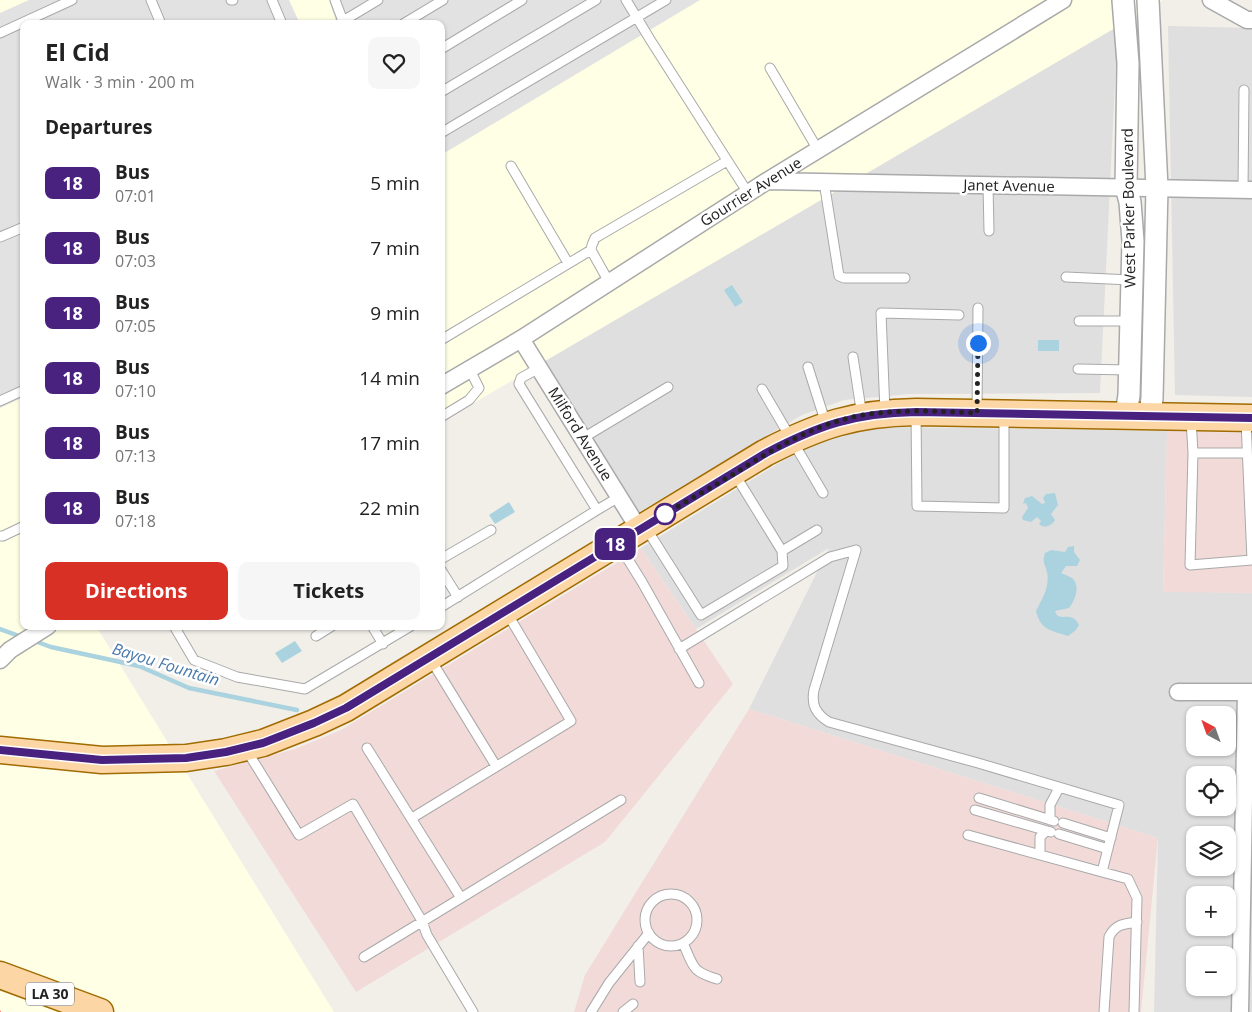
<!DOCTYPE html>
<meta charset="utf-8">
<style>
body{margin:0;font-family:"Open Sans",sans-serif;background:#f6f6f6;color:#222;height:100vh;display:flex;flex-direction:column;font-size:19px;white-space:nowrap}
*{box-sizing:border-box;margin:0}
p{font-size:16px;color:#767676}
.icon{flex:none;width:28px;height:28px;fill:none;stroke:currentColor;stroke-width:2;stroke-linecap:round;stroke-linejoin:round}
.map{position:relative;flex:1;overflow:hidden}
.panel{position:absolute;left:20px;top:20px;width:425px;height:610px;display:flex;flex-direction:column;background:#fff;border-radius:10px;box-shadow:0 1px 4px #0004}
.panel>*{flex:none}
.badge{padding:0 10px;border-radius:8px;font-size:18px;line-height:32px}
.needle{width:32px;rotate:319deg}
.tools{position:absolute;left:1186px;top:706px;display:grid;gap:10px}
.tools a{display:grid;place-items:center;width:50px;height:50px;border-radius:10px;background:#fff;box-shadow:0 1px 4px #0004;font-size:25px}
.you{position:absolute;width:25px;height:25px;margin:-12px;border:4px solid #fff;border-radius:50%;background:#1a73e8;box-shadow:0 0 0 8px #1a73e833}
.map>.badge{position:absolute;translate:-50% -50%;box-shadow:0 0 0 2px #fff}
h2{padding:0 25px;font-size:19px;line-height:45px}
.round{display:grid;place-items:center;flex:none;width:52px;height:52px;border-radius:10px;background:#f6f6f6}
.overview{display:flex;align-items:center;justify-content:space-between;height:85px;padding:0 25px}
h1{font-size:24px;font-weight:700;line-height:38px}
.action{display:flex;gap:10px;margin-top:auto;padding:10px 25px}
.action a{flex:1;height:58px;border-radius:10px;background:#d93025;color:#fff;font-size:20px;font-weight:700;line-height:58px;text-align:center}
.action a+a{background:#f6f6f6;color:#222}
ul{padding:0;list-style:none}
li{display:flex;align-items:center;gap:15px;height:65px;padding:0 25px}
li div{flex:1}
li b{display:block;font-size:19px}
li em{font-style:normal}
li .badge{min-width:55px;font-weight:700;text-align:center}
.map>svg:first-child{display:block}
</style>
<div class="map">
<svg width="1252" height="1012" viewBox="0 0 1252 1012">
<rect width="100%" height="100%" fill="#f2efe9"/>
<path fill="#e0dfdf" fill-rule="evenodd" d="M 1119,0 L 1100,393 L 909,394 L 844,400 L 802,415 L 639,512 L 521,339 Z
M 1168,26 L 1252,28 L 1252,397 L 1175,395 Z
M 898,427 L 1167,431 L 1163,591 L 1252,593 L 1252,1012 L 1154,1012 L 1158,838 L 749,709 L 829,548 L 696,629 L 641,548 L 779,463 L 814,445 L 852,433 L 879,428 ZM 1195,715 L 1228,715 L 1228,748 L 1195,748 ZM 1195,775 L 1228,775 L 1228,808 L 1195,808 ZM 1195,835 L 1228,835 L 1228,868 L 1195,868 ZM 1195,895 L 1228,895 L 1228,928 L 1195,928 ZM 1195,955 L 1228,955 L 1228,988 L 1195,988 Z"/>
<path fill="#f2dad9" d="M 1167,431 L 1252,433 L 1252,593 L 1163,592 Z
M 641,548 L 733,684 L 605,842 L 356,992 L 214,771 L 295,749 L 341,730 Z
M 749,709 L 1158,838 L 1141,1012 L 574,1012 L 585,975 Z"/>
<path fill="#ffffe5" d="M 0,0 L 1163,0 L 441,422 L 441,24 L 24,24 L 24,626 L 96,626 L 334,1012 L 0,1012 Z"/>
<path fill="#e2e2e2" d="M 29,0 L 289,0 L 300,24 L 24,24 L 24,397 L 0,408 L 0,13 Z
M 329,0 L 700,0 L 441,155 L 441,24 L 337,24 Z"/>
<path fill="#aad3df" d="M 732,285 L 743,302 L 735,307 L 724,290 Z
M 1038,340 L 1059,340 L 1059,351 L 1038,351 Z
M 1055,493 L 1058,505 L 1051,514 L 1055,520 C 1051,526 1045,529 1039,524 L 1041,521 L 1037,517 L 1031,522 L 1023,520 L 1022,517 L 1028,508 L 1026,503 L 1023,504 L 1025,498 L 1032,496 L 1042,504 L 1045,503 L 1043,498 L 1046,494 Z
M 509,502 L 515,512 L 495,524 L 489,515 Z
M 1074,546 L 1074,552 L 1080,560 L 1077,566 L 1066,566 L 1061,573 C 1065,575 1069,576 1072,578 C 1081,586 1075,600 1069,608 L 1055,611 C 1059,624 1071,609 1079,625 L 1076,630 L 1068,636 C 1051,630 1041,631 1036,611 C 1042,599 1050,587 1047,572 C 1045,563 1042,563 1045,553 L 1051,550 L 1065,552 L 1068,547 Z
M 295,641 L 302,651 L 282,663 L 275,653 Z"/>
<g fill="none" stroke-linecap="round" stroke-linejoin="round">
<path stroke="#aad3df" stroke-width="4.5" d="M 0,629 L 22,637
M 32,640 L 51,647 L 139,666 L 189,688 L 297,710"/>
<defs>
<path id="service" d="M 151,0 L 161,24
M 231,0 L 233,0
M 272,0 L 282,24
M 335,0 L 344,24
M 626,0 L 651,41 L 748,193
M 343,21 L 378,0
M 403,24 L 443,0
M 0,33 L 72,0
M 441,49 L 522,0
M 770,68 L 818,150
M 441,92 L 596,0
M 441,133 L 666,0
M 511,166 L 568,263
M 824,182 L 839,276 L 844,278 L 905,278
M 988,185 L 989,231
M 1243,190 L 1244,90
M 0,237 L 24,227
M 1066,277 L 1131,280
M 609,282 L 591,250 L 592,245 L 595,238 L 727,161
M 1079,321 L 1130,321
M 441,340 L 591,250
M 853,357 L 862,416
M 808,367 L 826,424
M 1078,369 L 1129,370
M 762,389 L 823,493
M 0,401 L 24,390
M 977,410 L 978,308
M 885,412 L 881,313 L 959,315
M 916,413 L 917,506 L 1004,508 L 1004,416
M 441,417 L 469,400 L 479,388 L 470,370
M 1191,419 L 1193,453 L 1190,565 L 1252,560 L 1246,421
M 583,438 L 668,387
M 1193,453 L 1247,453
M 734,473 L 782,551 L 817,530
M 597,510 L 619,497
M 646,528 L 701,615 L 783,566 L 782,551
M 0,536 L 3,536 L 24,526
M 619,545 L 642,582 L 699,683
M 856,550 L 814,690 C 811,705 816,714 829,722 L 978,763 L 1119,805 L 1102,872 L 1128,879 L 1137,898 L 1134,1012
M 441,559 L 491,530
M 441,570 L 458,597
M 441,607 L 597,510 L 519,384 L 521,378 L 539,368
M 174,626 L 194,660 L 237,677 L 305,689 L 411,626
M 372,626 L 383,644
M 316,636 L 332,626
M 679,649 L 830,557 L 856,550
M 431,660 L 496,766
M 247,751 L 299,835 L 353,804 L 422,921 L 427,935 L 473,1012
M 979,798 L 1054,821
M 975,810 L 1051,832
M 412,818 L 571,721 L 507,613
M 1050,820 L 1050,805 L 1059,788
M 1063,823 L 1111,838
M 1059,834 L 1108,849
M 968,835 L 1102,872
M 1040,855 L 1040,837 L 1046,831
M645 920a26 26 0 1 1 52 0a26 26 0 1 1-52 0Z
M 461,898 L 621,800
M 683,943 C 694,967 691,971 717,979
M 638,946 L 640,982
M 364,957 L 461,898 L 367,748
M 591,1012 L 609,983 L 649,933
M 623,1012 L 633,1004
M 1104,1012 L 1109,937 C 1115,924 1124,924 1137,922"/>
<path id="minor" d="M 1211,0 L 1247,20 L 1252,20
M 767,181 L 1252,190
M 521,339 L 639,529
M 441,386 L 521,339 L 767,181 L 1063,0
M 0,660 L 10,650 L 48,626
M 1178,692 L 1252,692
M 1240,1012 L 1246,692"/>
<path id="tertiary" d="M 1123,0 L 1128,63 L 1126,187 L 1130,202 L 1133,241 L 1129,395 L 1126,415
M 1148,0 L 1157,188 L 1152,398 L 1150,415"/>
<path id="primary" d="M 0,750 L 102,760 L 186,758 L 226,752 L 263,743 L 314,723 L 346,708 L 765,453 C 819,425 855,413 916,412 L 1252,418
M 0,975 L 100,1012"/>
</defs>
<use href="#service" stroke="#a9a9a9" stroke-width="11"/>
<use href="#minor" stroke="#a9a9a9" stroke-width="19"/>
<use href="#tertiary" stroke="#a9a9a9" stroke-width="24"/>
<use href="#primary" stroke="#a06b00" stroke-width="29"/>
<path stroke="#fa8072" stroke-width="2.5" stroke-dasharray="2.5 2.5" stroke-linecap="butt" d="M 0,1012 L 1,1012"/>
<use href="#service" stroke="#fff" stroke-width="9"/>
<use href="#minor" stroke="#fff" stroke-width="16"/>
<use href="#tertiary" stroke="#fff" stroke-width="21"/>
<use href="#primary" stroke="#fcd6a4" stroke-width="26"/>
</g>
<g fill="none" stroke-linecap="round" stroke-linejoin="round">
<defs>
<path id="line" d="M 0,750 L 102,760 L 186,758 L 226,752 L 263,743 L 314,723 L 346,708 L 766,453 C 819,425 855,413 916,412 L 1252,418"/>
</defs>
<use href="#line" stroke="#fff" stroke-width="11"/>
<use href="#line" stroke="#49217f" stroke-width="8"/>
<path stroke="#222" stroke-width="5" stroke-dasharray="0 9" d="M 665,514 L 660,517 C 684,503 708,489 732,475 C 773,449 814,424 863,415 C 900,409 940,411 977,413 L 978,343"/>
</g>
<circle fill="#fff" stroke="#49217f" stroke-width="2.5" cx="665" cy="514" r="10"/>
<g text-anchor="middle" stroke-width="5" stroke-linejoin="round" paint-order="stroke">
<rect fill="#fff" stroke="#646464" stroke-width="1" x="26" y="982.5" width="48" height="23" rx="4"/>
<g font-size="14" font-weight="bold" fill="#222">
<text x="50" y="999">LA 30</text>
</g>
<g font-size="15" fill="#222" stroke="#fff">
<text transform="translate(1009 186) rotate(1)" y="5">Janet Avenue</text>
<text transform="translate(751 192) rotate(-32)" y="5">Gourrier Avenue</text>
<text transform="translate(1129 208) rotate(-91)" y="5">West Parker Boulevard</text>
<text transform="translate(580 434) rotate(58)" y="5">Milford Avenue</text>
</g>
<g font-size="16" font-style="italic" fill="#4a7aab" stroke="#fff">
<text transform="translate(166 664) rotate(17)" y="6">Bayou Fountain</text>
</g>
</g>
</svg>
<div class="tools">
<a><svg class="needle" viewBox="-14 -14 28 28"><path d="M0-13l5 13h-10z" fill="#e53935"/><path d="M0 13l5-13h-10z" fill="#767676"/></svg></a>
<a><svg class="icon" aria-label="locate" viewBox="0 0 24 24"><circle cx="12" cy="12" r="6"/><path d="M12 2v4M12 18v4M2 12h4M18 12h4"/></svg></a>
<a><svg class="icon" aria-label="layers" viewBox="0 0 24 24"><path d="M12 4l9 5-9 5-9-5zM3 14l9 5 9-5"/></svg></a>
<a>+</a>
<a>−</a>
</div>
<div class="you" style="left:978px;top:343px"></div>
<b class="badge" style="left:615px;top:544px;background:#49217f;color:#fff">18</b>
<section class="panel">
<div class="overview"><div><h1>El Cid</h1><p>Walk · 3 min · 200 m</p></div><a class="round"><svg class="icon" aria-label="heart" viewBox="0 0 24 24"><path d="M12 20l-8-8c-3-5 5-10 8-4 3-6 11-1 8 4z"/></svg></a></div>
<h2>Departures</h2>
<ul>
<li><span class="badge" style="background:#49217f;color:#fff">18</span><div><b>Bus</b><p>07:01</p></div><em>5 min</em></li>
<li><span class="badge" style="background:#49217f;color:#fff">18</span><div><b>Bus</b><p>07:03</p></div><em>7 min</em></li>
<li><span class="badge" style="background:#49217f;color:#fff">18</span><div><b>Bus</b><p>07:05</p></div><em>9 min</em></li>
<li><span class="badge" style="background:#49217f;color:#fff">18</span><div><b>Bus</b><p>07:10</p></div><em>14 min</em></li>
<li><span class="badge" style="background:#49217f;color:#fff">18</span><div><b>Bus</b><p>07:13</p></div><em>17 min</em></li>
<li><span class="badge" style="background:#49217f;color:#fff">18</span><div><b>Bus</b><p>07:18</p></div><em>22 min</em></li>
</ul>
<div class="action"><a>Directions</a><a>Tickets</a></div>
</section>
</div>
